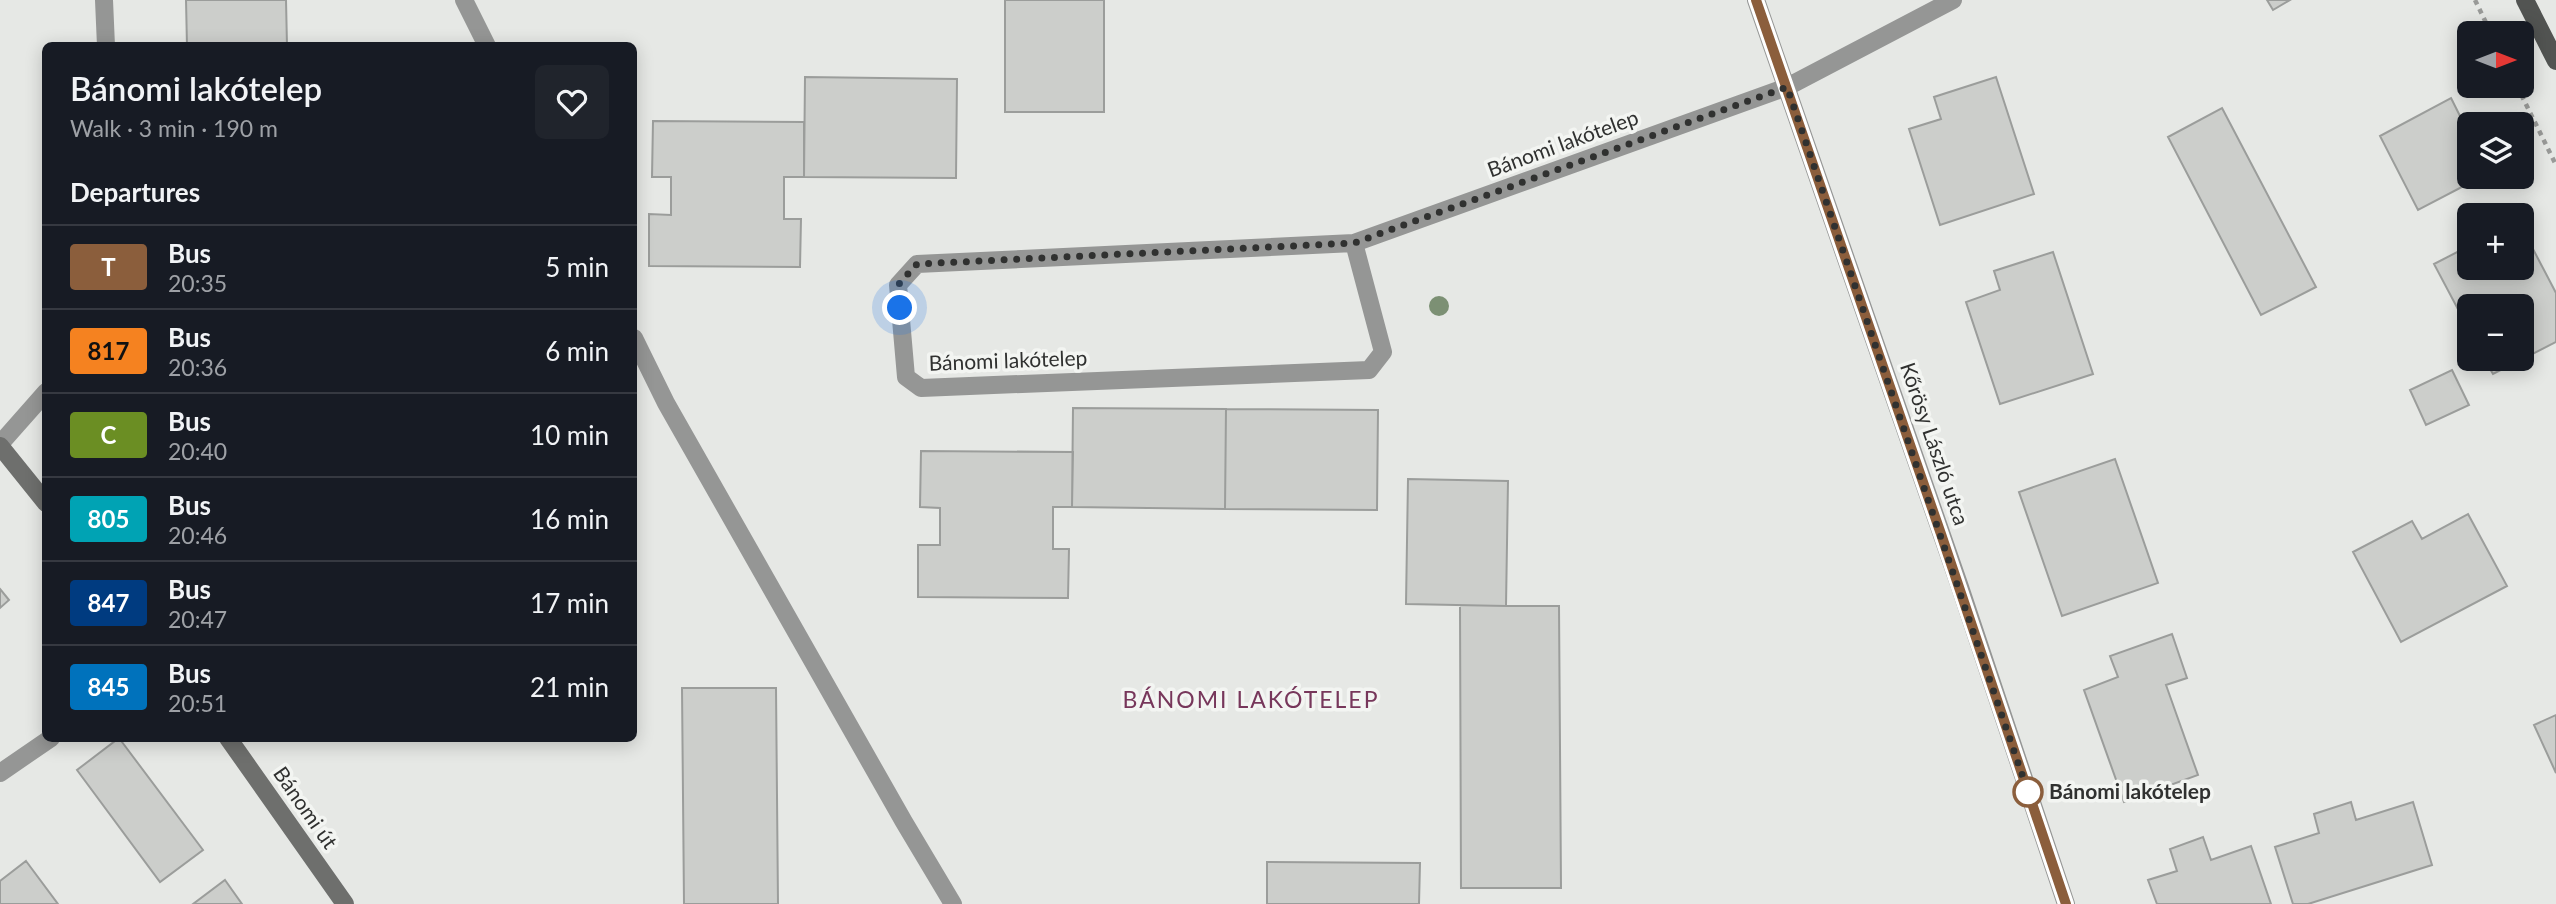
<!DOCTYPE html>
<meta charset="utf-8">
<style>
body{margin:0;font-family:Lato,sans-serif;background:#20242c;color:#f1f3f6;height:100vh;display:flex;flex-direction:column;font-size:26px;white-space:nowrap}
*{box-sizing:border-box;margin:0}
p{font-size:23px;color:#9ea1a6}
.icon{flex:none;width:38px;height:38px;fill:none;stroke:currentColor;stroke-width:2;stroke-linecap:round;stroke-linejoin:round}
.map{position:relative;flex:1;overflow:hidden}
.drawer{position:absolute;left:42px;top:42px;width:595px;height:700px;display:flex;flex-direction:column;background:#171b24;border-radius:10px;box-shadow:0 4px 18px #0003}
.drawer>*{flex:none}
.badge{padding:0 14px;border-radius:5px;font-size:24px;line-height:46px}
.needle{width:46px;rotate:90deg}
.controls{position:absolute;left:2457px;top:21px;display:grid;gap:14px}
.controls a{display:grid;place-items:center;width:77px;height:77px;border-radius:10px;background:#171b24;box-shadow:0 4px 18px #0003;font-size:35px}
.you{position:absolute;width:35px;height:35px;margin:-18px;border:5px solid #fff;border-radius:50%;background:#1a73e8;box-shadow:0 0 0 10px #1a73e833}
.map>.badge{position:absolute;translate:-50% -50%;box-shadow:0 0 0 4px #fff}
h2{padding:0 28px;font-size:26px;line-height:63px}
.round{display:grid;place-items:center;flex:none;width:74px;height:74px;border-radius:10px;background:#20242c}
.headline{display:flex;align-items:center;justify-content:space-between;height:119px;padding:0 28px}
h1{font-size:33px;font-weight:600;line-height:52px}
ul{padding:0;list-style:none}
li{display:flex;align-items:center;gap:21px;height:84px;padding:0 28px;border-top:2px solid #363941}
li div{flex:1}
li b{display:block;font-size:26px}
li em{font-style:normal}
li .badge{min-width:77px;font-weight:700;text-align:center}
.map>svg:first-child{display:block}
</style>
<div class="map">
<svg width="2556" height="904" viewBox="0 0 2556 904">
<rect width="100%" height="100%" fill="#e6e8e5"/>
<path fill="#cccecb" stroke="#9b9d9b" stroke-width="2" d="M 186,0 L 286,0 L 287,46 L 187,46 Z
M 1005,0 L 1104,0 L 1104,112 L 1005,112 Z
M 2267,0 L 2290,0 L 2273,10 Z
M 805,77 L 957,79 L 956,178 L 804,177 Z
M 1996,77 L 2034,194 L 1940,225 L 1909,129 L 1941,119 L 1934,97 Z
M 2451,98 L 2469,134 L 2469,177 L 2481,177 L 2418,210 L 2380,136 Z
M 2222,108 L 2316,287 L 2261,315 L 2168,137 Z
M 653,121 L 804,122 L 804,177 L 784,177 L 784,219 L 801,219 L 800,267 L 649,266 L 649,214 L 671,215 L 671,177 L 652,177 Z
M 2522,228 L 2556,293 L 2556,342 L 2493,374 L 2484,359 L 2522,359 L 2522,306 L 2469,306 L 2469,330 L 2434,264 L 2469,246 L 2469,268 L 2522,268 Z
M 2053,252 L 2093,374 L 2000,404 L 1966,302 L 2000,290 L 1994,271 Z
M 2452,370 L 2469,405 L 2426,425 L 2410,390 Z
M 1073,408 L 1226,409 L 1225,509 L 1072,507 Z
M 1226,409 L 1378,410 L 1377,510 L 1225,509 Z
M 921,451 L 1073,452 L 1072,507 L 1053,507 L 1053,549 L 1069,549 L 1068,598 L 918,597 L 918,545 L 940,545 L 940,508 L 920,507 Z
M 2115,459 L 2158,583 L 2062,616 L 2019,492 Z
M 1408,479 L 1508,481 L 1506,606 L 1406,604 Z
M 2468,514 L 2507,586 L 2401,642 L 2353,552 L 2412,521 L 2422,539 Z
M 0,589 L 9,600 L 0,608 Z
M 1460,606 L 1559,606 L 1561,888 L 1461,888 Z
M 2172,634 L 2187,678 L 2166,685 L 2198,775 L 2124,802 L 2084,690 L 2118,677 L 2110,656 Z
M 682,688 L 776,688 L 778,904 L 684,904 Z
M 2556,715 L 2556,773 L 2534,725 Z
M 119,738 L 203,850 L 160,882 L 77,770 Z
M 2351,802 L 2356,820 L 2413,802 L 2432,865 L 2308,904 L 2293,904 L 2275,847 L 2319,833 L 2314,814 Z
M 2203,837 L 2211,860 L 2251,846 L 2271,904 L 2157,904 L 2148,880 L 2177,871 L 2170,849 Z
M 26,861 L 58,904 L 0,904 L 0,881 Z
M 1267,862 L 1420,863 L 1419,904 L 1267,904 Z
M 225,880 L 242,904 L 193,904 Z"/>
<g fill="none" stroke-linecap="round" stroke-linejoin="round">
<path stroke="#999a98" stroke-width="4.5" stroke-dasharray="5 5" stroke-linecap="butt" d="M 2475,0 L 2491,33
M 2517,86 L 2556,165"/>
<path stroke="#959695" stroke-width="18" d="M 1354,243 L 1383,352 L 1369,370 L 921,388 L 906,377 L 898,285 L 917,264 L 1354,243 L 1787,87
M 0,773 L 51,738"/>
<path stroke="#959695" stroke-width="18" d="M 104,0 L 106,46
M 464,0 L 487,46
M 1756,0 L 1960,587 L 2066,904
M 1787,87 L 1953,0
M 634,338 L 666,403 L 904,822 L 953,904
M 0,444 L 46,392"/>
<path stroke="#6e6f6d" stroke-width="18" d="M 0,446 L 46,503
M 228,738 L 345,904"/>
<path stroke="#525452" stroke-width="18" d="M 2525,0 L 2556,61"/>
</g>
<circle fill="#7c9074" cx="1439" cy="306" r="10"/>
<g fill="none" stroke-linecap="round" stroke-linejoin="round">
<defs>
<path id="line" d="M 1756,0 L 1941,534 L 2066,904"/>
</defs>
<use href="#line" stroke="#fff" stroke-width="16"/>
<use href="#line" stroke="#8b5e3c" stroke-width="10"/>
<path stroke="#303130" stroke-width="7" stroke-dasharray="0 12.6" d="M 900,308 L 898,285 L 917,264 L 1354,243 L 1787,87 L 2028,792"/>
</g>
<circle fill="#fff" stroke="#8b5e3c" stroke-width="3.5" cx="2028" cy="792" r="14"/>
<g text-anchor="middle" stroke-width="7" stroke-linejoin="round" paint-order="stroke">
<g font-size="21" fill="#303130" stroke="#f3f5f2">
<text transform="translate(1563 144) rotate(-20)" y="7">Bánomi lakótelep</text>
<text transform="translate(1008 361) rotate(-2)" y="7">Bánomi lakótelep</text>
<text transform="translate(1934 444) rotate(71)" y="7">Kőrösy László utca</text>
<text transform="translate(305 808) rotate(55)" y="7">Bánomi út</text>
</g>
<g font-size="21" font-weight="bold" fill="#303130" stroke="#f3f5f2" text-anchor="start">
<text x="2049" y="799">Bánomi lakótelep</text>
</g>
<g font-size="23" letter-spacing="2" fill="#77375b" stroke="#f3f5f2">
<text x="1251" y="708">BÁNOMI LAKÓTELEP</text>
</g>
</g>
</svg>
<div class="controls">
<a><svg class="needle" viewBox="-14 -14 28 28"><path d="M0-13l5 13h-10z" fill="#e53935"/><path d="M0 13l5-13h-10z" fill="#9ea1a6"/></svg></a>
<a><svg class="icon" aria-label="layers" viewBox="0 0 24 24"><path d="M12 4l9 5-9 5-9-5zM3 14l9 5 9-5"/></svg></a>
<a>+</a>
<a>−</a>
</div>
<div class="you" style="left:900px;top:308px"></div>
<section class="drawer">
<div class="headline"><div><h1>Bánomi lakótelep</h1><p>Walk · 3 min · 190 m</p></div><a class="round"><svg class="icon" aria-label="heart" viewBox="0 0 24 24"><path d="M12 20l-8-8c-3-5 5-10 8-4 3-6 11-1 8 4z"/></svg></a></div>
<h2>Departures</h2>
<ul>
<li><span class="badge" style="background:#8b5e3c;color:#fff">T</span><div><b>Bus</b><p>20:35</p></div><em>5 min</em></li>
<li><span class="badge" style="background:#f58220;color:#111">817</span><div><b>Bus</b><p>20:36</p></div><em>6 min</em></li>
<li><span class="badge" style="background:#6b8e23;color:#fff">C</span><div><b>Bus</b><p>20:40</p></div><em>10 min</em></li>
<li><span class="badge" style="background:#00a3b4;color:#fff">805</span><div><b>Bus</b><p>20:46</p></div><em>16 min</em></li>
<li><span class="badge" style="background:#003b80;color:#fff">847</span><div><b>Bus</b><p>20:47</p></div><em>17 min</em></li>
<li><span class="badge" style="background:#0072bc;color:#fff">845</span><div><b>Bus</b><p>20:51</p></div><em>21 min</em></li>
</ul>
</section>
</div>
